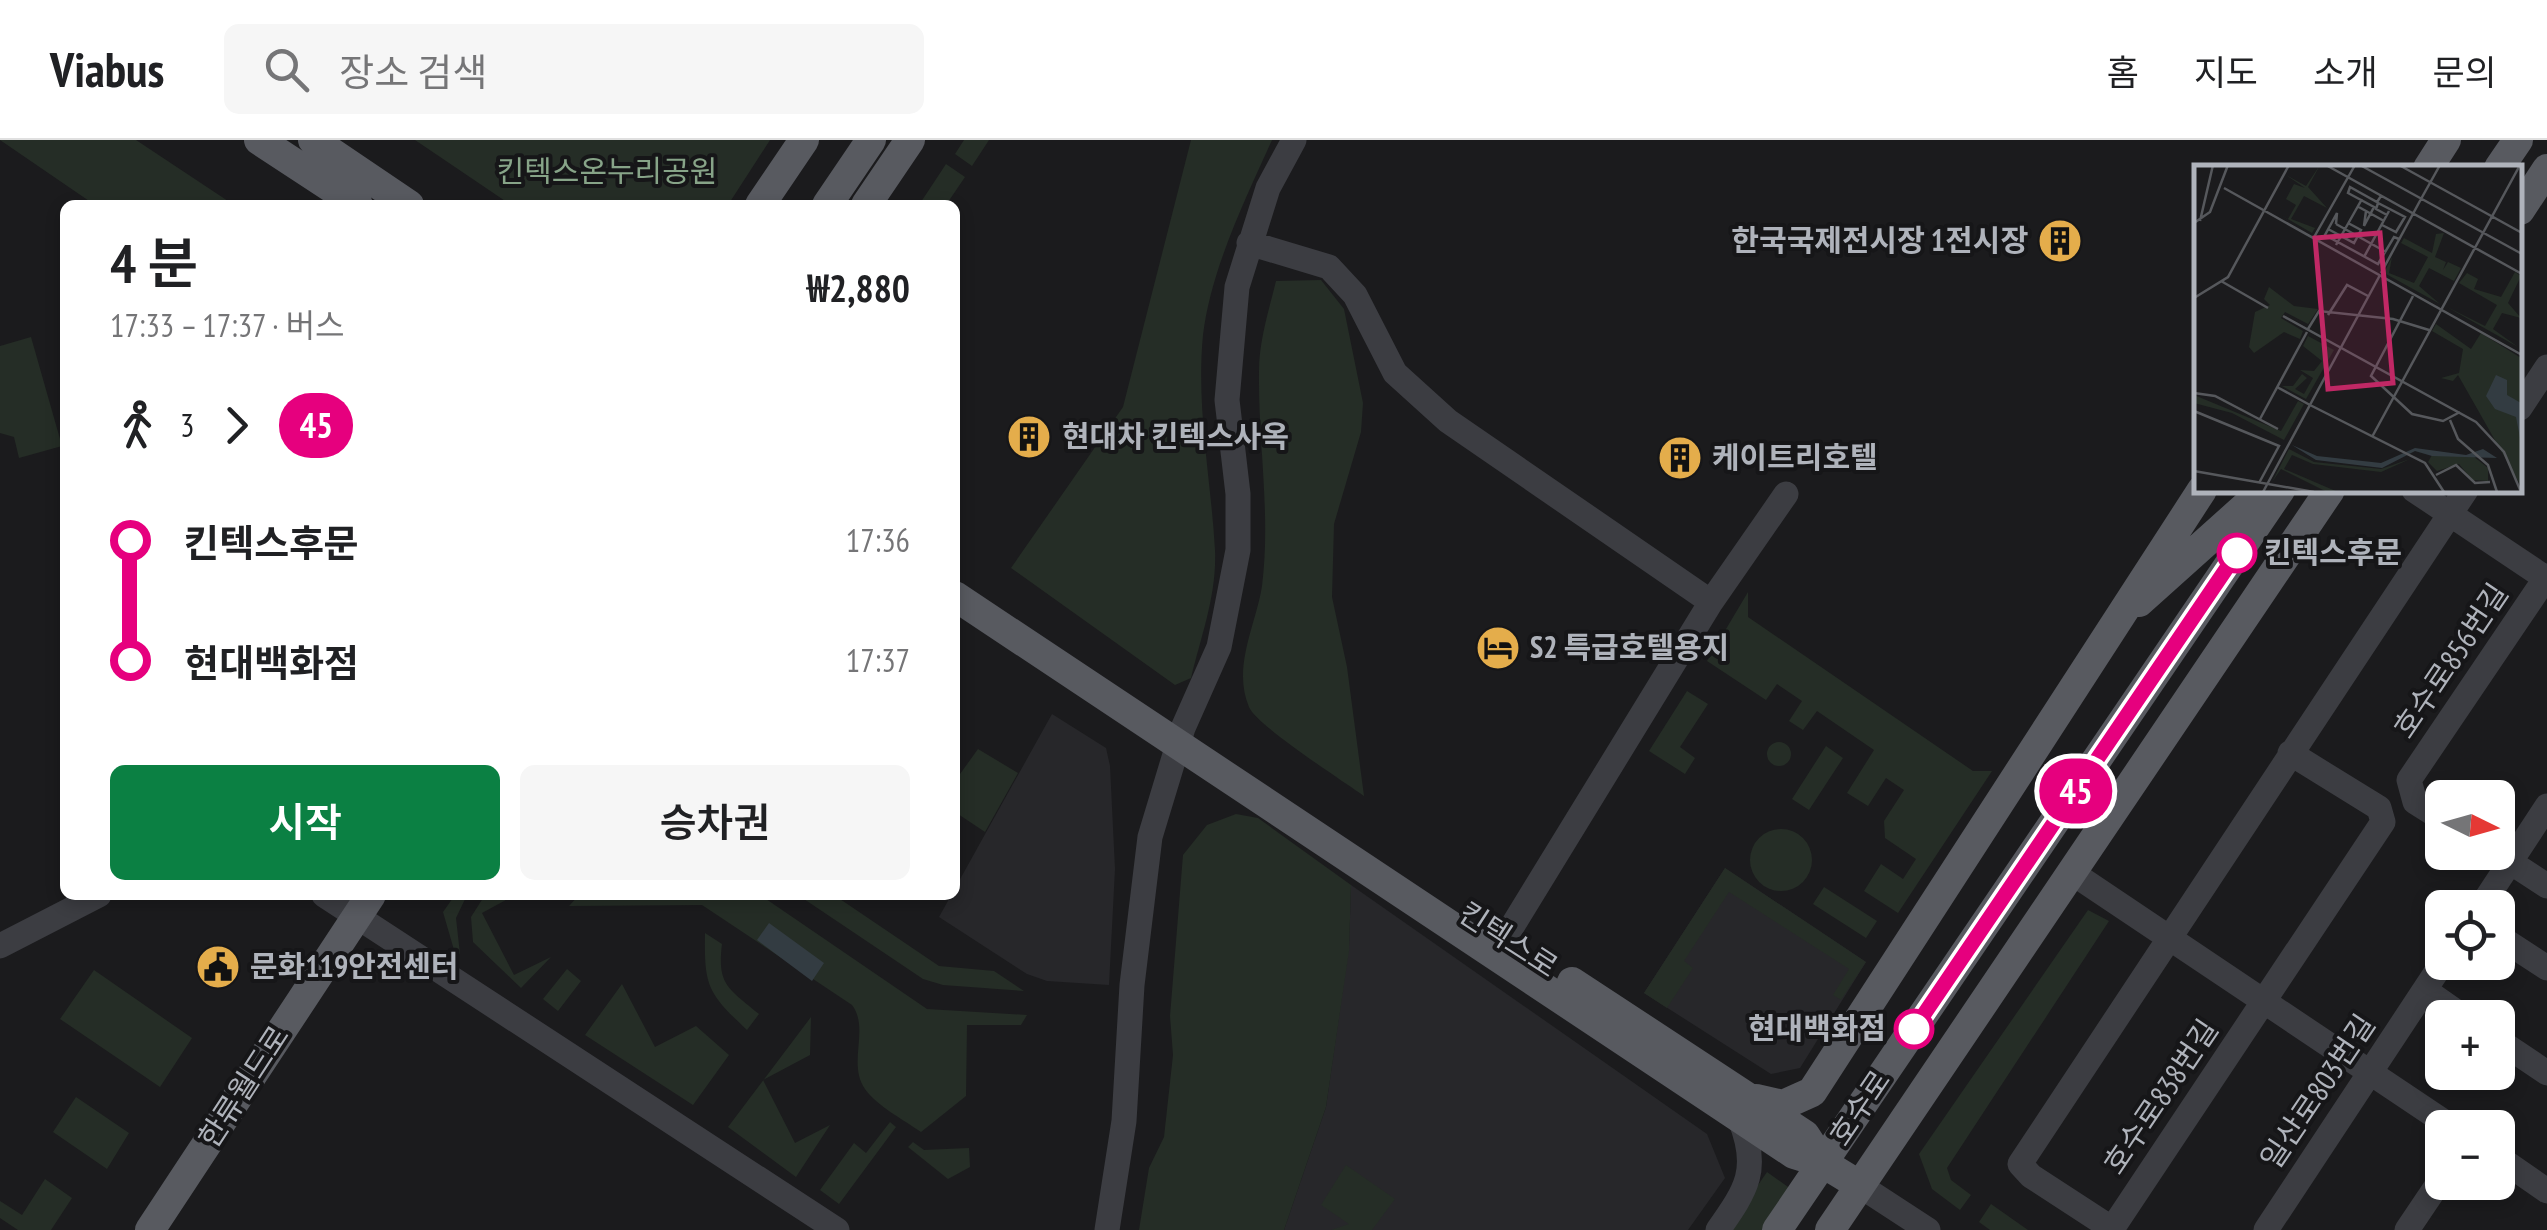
<!DOCTYPE html>
<html lang="ko">
<meta charset="utf-8">
<style>
body{margin:0;font-family:"PT Sans Narrow","Noto Sans KR",sans-serif;background:#f6f6f6;color:#202124;height:100vh;display:flex;flex-direction:column;font-size:38px;white-space:nowrap}
*{box-sizing:border-box;margin:0}
p{font-size:32px;color:#757577}
.icon{flex:none;width:55px;height:55px;fill:none;stroke:currentColor;stroke-width:2;stroke-linecap:round;stroke-linejoin:round}
.map{position:relative;flex:1;overflow:hidden}
.sheet{position:absolute;left:60px;top:60px;width:900px;height:700px;display:flex;flex-direction:column;background:#fff;border-radius:15px;box-shadow:0 5px 15px #0003}
.sheet>*{flex:none}
.badge{padding:0 20px;border-radius:32px;font-size:35px;line-height:65px}
.needle{width:65px;rotate:95deg}
.buttons{position:absolute;left:2425px;top:640px;display:grid;gap:20px}
.buttons a{display:grid;place-items:center;width:90px;height:90px;border-radius:15px;background:#fff;box-shadow:0 5px 15px #0003;font-size:50px}
.map>.badge{position:absolute;translate:-50% -50%;box-shadow:0 0 0 5px #fff}
.legs{display:flex;align-items:center;gap:15px;height:110px;padding:0 50px;font-size:32px}
.legs p{margin-inline-start:auto}
.overview{display:flex;align-items:center;justify-content:space-between;height:170px;padding:0 50px}
h1{font-size:55px;font-weight:600;line-height:75px}
.cta{display:flex;gap:20px;margin-top:auto;padding:20px 50px}
.cta a{flex:1;height:115px;border-radius:15px;background:#0b8043;color:#fff;font-size:40px;font-weight:600;line-height:115px;text-align:center}
.cta a+a{background:#f6f6f6;color:#202124}
ul{padding:0 50px;list-style:none}
li{display:flex;align-items:center;gap:35px;height:120px;font-size:38px}
li i{display:grid;place-items:center;width:15px;height:100%;margin:0 12px;background:currentColor}
li i::after{content:'';width:25px;height:25px;margin:-12px;border:8px solid;border-radius:50%;background:#fff}
li p{margin-inline-start:auto}
li:first-child i{background:linear-gradient(#0000 50%,currentColor 0)}
li:last-child i{background:linear-gradient(currentColor 50%,#0000 0)}
header{display:flex;align-items:center;gap:60px;box-sizing:border-box;height:140px;padding:0 50px;background:#fff;border-bottom:2px solid #e0e0e0}
header strong{font-size:48px}
nav{display:flex;gap:55px;margin-inline-start:auto;font-size:35px}
.search{width:700px;height:90px;background:#f6f6f6;display:flex;align-items:center;gap:25px;box-sizing:border-box;padding:0 35px;border-radius:15px;color:#757577;font-size:38px}
.map>svg:first-child{display:block}
</style>
<header>
<strong>Viabus</strong>
<div class="search"><svg class="icon" aria-label="search" viewBox="0 0 24 24"><circle cx="10" cy="10" r="6"/><path d="M15 15l6 6"/></svg>장소 검색</div>
<nav><a>홈</a><a>지도</a><a>소개</a><a>문의</a></nav>
</header>
<div class="map">
<svg width="2547" height="1090" viewBox="0 0 2547 1090">
<rect width="100%" height="100%" fill="#1b1b1d"/>
<path fill="#27272a" d="M 1052,574 L 1106,608 L 1110,626 L 1115,729 L 1109,845 L 1047,841 L 1027,834 L 939,777 Z
M 1725,728 L 1866,822 L 1800,928 L 1771,934 L 1644,853 Z
M 1351,745 L 1707,994 L 1725,1038 L 1688,1090 L 1284,1090 L 1326,967 L 1349,806 Z"/>
<path fill="#252d26" d="M 0,0 L 136,0 L 234,65 L 95,65 Z
M 415,0 L 770,0 L 728,65 L 511,65 Z
M 964,0 L 989,0 L 972,26 L 955,14 Z
M 1191,0 L 1272,0 C 1245,60 1211,129 1203,195 C 1196,267 1211,339 1215,410 C 1217,455 1201,496 1191,538 L 1175,545 L 1011,428 L 1123,267 Z
M 946,24 L 965,37 L 946,65 L 919,65 Z
M 1321,140 L 1344,169 L 1363,263 L 1361,292 L 1334,384 L 1332,457 L 1347,527 L 1364,656 C 1343,641 1256,585 1249,567 C 1232,527 1256,485 1262,446 C 1271,374 1258,304 1259,231 C 1259,201 1269,170 1276,141 Z
M 31,197 L 62,306 L 19,318 L 14,297 L 0,293 L 0,206 Z
M 1748,452 L 1748,477 L 1973,631 L 1992,631 L 1898,773 L 1864,751 L 1881,724 L 1903,739 L 1916,719 L 1885,698 L 1884,681 L 1904,650 L 1886,638 L 1868,666 L 1847,653 L 1874,610 L 1817,571 L 1803,590 L 1789,581 L 1802,561 L 1777,544 L 1766,560 L 1707,521 Z
M 1687,551 L 1708,564 L 1680,607 L 1695,618 L 1685,634 L 1649,611 Z
M1767 614a12 12 0 1 1 24 0a12 12 0 1 1-24 0Z
M 1826,606 L 1843,618 L 1809,670 L 1792,659 Z
M 978,609 L 1018,633 L 985,692 L 955,672 L 955,641 Z
M 1236,674 L 1258,678 L 1351,745 L 1349,811 L 1326,967 L 1284,1090 L 1139,1090 L 1149,1028 L 1164,997 L 1173,915 L 1170,876 L 1183,715 L 1207,685 Z
M1750 720a31 31 0 1 1 62 0a31 31 0 1 1-62 0Z
M 1725,728 L 1866,822 L 1841,860 L 1833,855 L 1849,829 L 1729,752 L 1684,821 L 1693,828 L 1667,868 L 1644,853 Z
M 1824,747 L 1877,781 L 1866,798 L 1813,764 Z
M 455,755 L 467,755 L 456,778 L 460,814 L 454,810 L 443,772 Z
M 485,755 L 515,755 L 482,773 L 514,835 L 551,817 L 521,848 L 473,802 L 471,777 Z
M 579,755 L 760,755 L 927,869 L 1027,875 L 1021,885 L 967,885 L 966,956 L 921,992 C 904,980 877,966 865,949 C 847,923 870,889 852,865 L 702,765 L 569,766 Z
M 798,755 L 834,755 L 939,826 L 994,831 L 1024,851 L 943,845 L 923,839 Z
M 2088,770 L 2109,781 L 1947,1028 L 1951,1040 L 1971,1055 L 1960,1070 L 1932,1049 L 1919,1014 Z
M 705,793 L 722,804 C 717,845 728,848 759,874 L 747,890 C 708,853 704,847 705,793 Z
M 567,829 L 581,841 L 558,871 L 543,859 Z
M 94,830 L 192,898 L 160,947 L 60,879 Z
M 622,844 L 655,907 L 696,886 L 729,915 L 693,965 L 585,895 Z
M 811,877 L 810,915 L 763,940 L 795,1003 L 830,985 L 796,1037 L 728,987 Z
M 76,957 L 129,993 L 107,1029 L 53,992 Z
M 890,982 L 896,987 L 839,1064 L 820,1050 L 854,1003 L 866,1013 Z
M 913,1002 L 924,1010 L 969,1008 L 970,1027 L 948,1039 L 908,1007 Z
M 1346,1025 L 1395,1059 L 1372,1090 L 1331,1090 L 1349,1084 L 1321,1065 Z
M 1767,1032 L 1798,1054 L 1773,1090 L 1727,1090 Z
M 45,1039 L 72,1058 L 51,1090 L 18,1090 L 0,1078 L 0,1061 L 22,1075 Z
M 1991,1064 L 2028,1090 L 1990,1090 L 1979,1082 Z"/>
<path fill="#333c42" d="M 769,783 L 824,823 L 812,841 L 757,800 Z"/>
<g fill="none" stroke-linecap="round" stroke-linejoin="round">
<path stroke="#3c3d42" stroke-width="25" d="M 1249,103 L 1329,127 L 1355,155 L 1395,233 L 1448,281 L 1711,462 L 1505,798
M 2520,268 L 2547,227
M 2414,350 L 2547,439
M 1711,462 L 1786,354
M 2442,679 L 2415,662 L 2409,640 L 2547,436
M 2495,712 L 2547,746
M 2071,732 L 2453,988
M 324,755 L 837,1090
M 2480,768 L 2547,666
M 2498,796 L 2547,828
M 0,806 L 99,755
M 2425,850 L 2465,878
M 2498,900 L 2547,933
M 2498,1017 L 2547,1051
M 1859,1045 L 1928,1090
M 2112,1089 L 2383,682 L 2379,668 L 2290,613
M 1107,1090 L 1124,981 L 1132,845 L 1150,697 L 1183,588 L 1219,507 L 1238,410 L 1238,354 L 1227,260 L 1237,147 L 1268,48 L 1294,0
M 1718,1090 C 1747,1049 1760,1029 1740,979
M 2114,1090 L 2031,1036 L 2020,1024 L 2466,350
M 2266,1090 L 2443,822
M 2407,1090 L 2442,1038"/>
<path stroke="#585a60" stroke-width="30" d="M 259,0 L 358,65
M 313,0 L 409,65
M 2428,28 L 2446,0
M 2499,28 L 2518,0
M 760,65 L 804,0
M 827,65 L 871,0
M 866,65 L 910,0
M 2520,70 L 2547,29
M 955,456 L 1794,1014 L 1823,1023 L 1859,1045
M 2139,462 L 2264,350
M 1572,842 L 1805,995 L 1823,1023
M 1756,959 L 1783,965 L 1812,952 L 2202,350
M 150,1090 L 371,755
M 1777,1090 L 2280,350
M 1830,1090 L 2330,350"/>
</g>
<g fill="none" stroke-linecap="round" stroke-linejoin="round">
<defs>
<path id="line-1" d="M 1914,889 L 2237,413"/>
</defs>
<use href="#line-1" stroke="#fff" stroke-width="22"/>
<use href="#line-1" stroke="#e6007e" stroke-width="15"/>
</g>
<defs>
<symbol id="building-disc" viewBox="-11 -11 22 22"><circle r="9.5" fill="#e4ad4b" stroke="#161618"/><path d="M-4-6H4V6H1V3H-1V6H-4ZM-2.5-4.3h1.7v1.8h-1.7ZM.8-4.3h1.7v1.8H.8ZM-2.5-1h1.7V.8h-1.7ZM.8-1h1.7V.8H.8Z" fill="#111"/></symbol>
<symbol id="hotel-disc" viewBox="-11 -11 22 22"><circle r="9.5" fill="#e4ad4b" stroke="#161618"/><path d="M-6-4.5h1.5V1H6V5H4.5V3h-9V5H-6ZM-4 0a1.8 1.8 0 1 1 3.6 0ZM.5 0V-2.5h3Q6-2.5 6 0Z" fill="#111"/></symbol>
<symbol id="civic-disc" viewBox="-11 -11 22 22"><circle r="9.5" fill="#e4ad4b" stroke="#161618"/><path d="M-.6-6.5H3V-4.5H.6V-3L4-1V1h2V6H-6V1h2V-1L-.6-3ZM-1.2 2.5V6h2.4V2.5Z" fill="#111"/></symbol>
</defs>
<g fill-rule="evenodd">
<use href="#building-disc" x="2035" y="76" width="50" height="50"/>
<use href="#building-disc" x="1004" y="272" width="50" height="50"/>
<use href="#building-disc" x="1655" y="293" width="50" height="50"/>
<use href="#hotel-disc" x="1473" y="483" width="50" height="50"/>
<use href="#civic-disc" x="193" y="802" width="50" height="50"/>
</g>
<g fill="#fff" stroke="#e6007e" stroke-width="5">
<circle cx="2237" cy="413" r="18"/>
<circle cx="1914" cy="889" r="18"/>
</g>
<g text-anchor="middle" stroke-width="8" stroke-linejoin="round" paint-order="stroke">
<g font-size="30" fill="#87a488" stroke="#161618">
<text x="607" y="42">킨텍스온누리공원</text>
</g>
<g font-size="30" font-weight="bold" fill="#afb3bb" stroke="#161618" text-anchor="start">
<text x="2028" y="111" text-anchor="end">한국국제전시장 1전시장</text>
<text x="1062" y="307">현대차 킨텍스사옥</text>
<text x="1712" y="328">케이트리호텔</text>
<text x="1530" y="518">S2 특급호텔용지</text>
<text x="250" y="837">문화119안전센터</text>
</g>
<g font-size="30" font-weight="bold" fill="#afb3bb" stroke="#161618" text-anchor="start">
<text x="2264" y="423">킨텍스후문</text>
<text x="1886" y="899" text-anchor="end">현대백화점</text>
</g>
<g font-size="30" fill="#afb3bb" stroke="#161618">
<text transform="translate(2451 521) rotate(-56)" y="10">호수로856번길</text>
<text transform="translate(1508 800) rotate(33)" y="10">킨텍스로</text>
<text transform="translate(244 947) rotate(-57)" y="10">한류월드로</text>
<text transform="translate(2318 952) rotate(-56)" y="10">일산로803번길</text>
<text transform="translate(2161 957) rotate(-56)" y="10">호수로838번길</text>
<text transform="translate(1860 968) rotate(-56)" y="10">호수로</text>
</g>
</g>
<g transform="translate(2194 25)">
<rect width="328" height="328" fill="#1b1b1d"/>
<path d="M 126,0 L 114,22 L 133,43 L 110,31 L 97,54 L 121,63 L 118,68 L 85,49 L 94,54 L 102,40 L 92,34 L 100,19 L 111,23 L 92,10 L 112,21 ZM 250,68 L 241,92 L 252,97 L 249,105 L 254,97 L 267,103 L 260,116 L 235,103 L 225,121 L 246,139 L 192,109 L 191,106 L 198,92 L 195,108 L 220,118 L 234,92 L 207,78 L 210,73 L 238,88 L 242,69 ZM 321,107 L 327,111 L 314,138 L 327,153 L 308,148 L 299,164 L 324,182 L 253,142 L 291,161 L 303,140 L 265,118 L 273,108 L 284,114 L 280,124 L 307,132 ZM 75,122 L 100,141 L 124,144 L 114,159 L 91,147 L 87,153 L 109,166 L 106,174 L 90,167 L 60,188 L 55,182 L 61,147 L 76,140 L 70,134 ZM 242,159 L 277,184 L 287,168 L 327,193 L 327,321 L 264,210 L 259,216 L 247,213 L 265,208 L 269,184 L 238,166 ZM 114,171 L 140,185 L 112,234 L 88,221 L 99,221 L 108,209 L 113,213 L 101,224 L 110,229 L 119,213 L 106,205 L 120,206 L 128,196 L 109,181 ZM 0,230 L 87,266 L 104,236 L 110,239 L 90,275 L 38,248 L 0,238 ZM 95,284 L 120,297 L 187,304 L 216,294 L 187,307 L 119,299 L 98,290 L 90,304 L 144,327 L 133,327 L 87,304 L 78,317 ZM 238,290 L 279,291 L 294,303 L 294,316 L 278,315 L 265,299 L 243,306 L 234,297 Z" fill="#252d26"/>
<path d="M 302,210 L 313,215 L 313,230 L 327,238 L 327,278 L 322,252 L 301,244 L 292,231 ZM 98,280 L 123,291 L 187,298 L 221,283 L 272,290 L 289,284 L 303,293 L 238,291 L 221,286 L 188,303 L 122,295 Z" fill="#333c42"/>
<path fill="none" stroke="#56585c" stroke-width="2.5" d="M 132,0 L 328,109M 166,0 L 328,89M 205,0 L 328,68M 30,23 L 328,190M 227,34 L 246,0M 163,41 L 190,56M 172,46 L 170,61 L 180,42 L 154,28 L 156,22 L 183,37 L 187,31M 6,56 L 19,0M 0,58 L 16,47 L 34,0M 142,59 L 143,48 L 131,70 L 184,99 L 200,72 L 205,74M 142,59 L 192,87M 188,60 L 202,67 L 211,52 L 184,38 L 182,44 L 193,50M 134,64 L 160,78 L 167,65 L 154,58M 119,74 L 161,0M 142,80 L 168,34M 170,92 L 195,46M 187,108 L 227,34M 27,116 L 74,143M 219,131 L 177,211 L 218,249 L 249,256 L 266,247M 0,133 L 34,112 L 95,0M 134,150 L 153,120 L 174,131M 89,151 L 282,257 L 310,287 L 327,327M 114,164 L 125,146 L 199,154 L 235,165M 83,222 L 116,240M 0,228 L 21,231 L 84,264M 116,240 L 231,298 L 250,327M 0,246 L 85,281 L 65,318M 66,254 L 113,167M 256,255 L 264,274 L 294,300 L 303,327M 178,272 L 326,0M 0,306 L 120,327M 242,310 L 262,300 L 281,318 L 296,317M 69,327 L 186,110"/>
<path fill="#c02865" fill-opacity="0.15" stroke="#c02865" stroke-width="5" d="M 186,68 L 199,218 L 134,224 L 121,73 Z"/>
<rect width="328" height="328" fill="none" stroke="#afb3bb" stroke-width="5"/>
</g>
</svg>
<div class="buttons">
<a><svg class="needle" viewBox="-14 -14 28 28"><path d="M0-13l5 13h-10z" fill="#e53935"/><path d="M0 13l5-13h-10z" fill="#757577"/></svg></a>
<a><svg class="icon" aria-label="locate" viewBox="0 0 24 24"><circle cx="12" cy="12" r="6"/><path d="M12 2v4M12 18v4M2 12h4M18 12h4"/></svg></a>
<a>+</a>
<a>−</a>
</div>
<b class="badge" style="left:2076px;top:651px;background:#e6007e;color:#fff">45</b>
<section class="sheet">
<div class="overview"><div><h1>4 분</h1><p>17:33 – 17:37 · 버스</p></div><b>₩2,880</b></div>
<div class="legs"><svg class="icon" aria-label="walk" viewBox="0 0 24 24"><circle cx="13" cy="4" r="2"/><path d="M13 8l-2 6 4 7M11 14l-3 7M7 12l3-4h3l4 4"/></svg>3<svg class="icon" aria-label="forward" viewBox="0 0 24 24"><path d="M9 5l7 7-7 7"/></svg><b class="badge" style="background:#e6007e;color:#fff">45</b></div>
<ul>
<li><i style="color:#e6007e"></i><b>킨텍스후문</b><p>17:36</p></li>
<li><i style="color:#e6007e"></i><b>현대백화점</b><p>17:37</p></li>
</ul>
<div class="cta"><a>시작</a><a>승차권</a></div>
</section>
</div>
